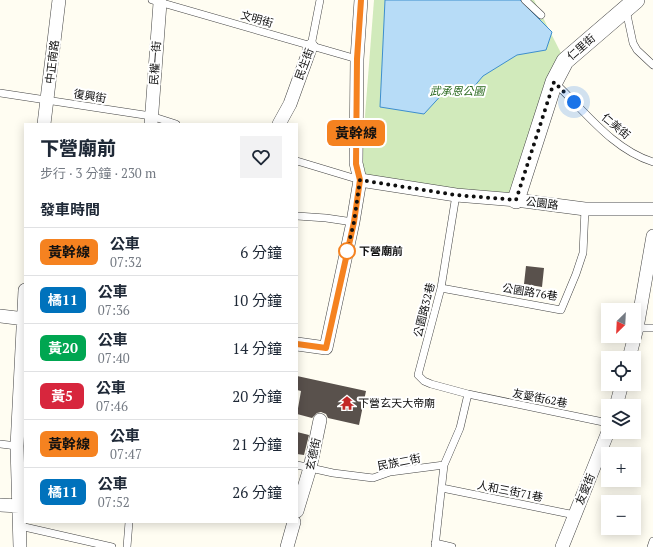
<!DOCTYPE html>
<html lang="zh-TW">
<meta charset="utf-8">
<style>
body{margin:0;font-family:"PT Serif","Noto Sans TC",serif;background:#f2f2f3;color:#1f2937;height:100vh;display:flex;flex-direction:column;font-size:15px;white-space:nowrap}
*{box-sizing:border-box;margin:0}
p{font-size:13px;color:#747a83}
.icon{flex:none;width:22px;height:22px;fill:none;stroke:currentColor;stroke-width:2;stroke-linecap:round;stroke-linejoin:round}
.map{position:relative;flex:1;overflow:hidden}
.sheet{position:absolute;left:24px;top:123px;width:274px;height:400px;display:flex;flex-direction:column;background:#fff;border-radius:0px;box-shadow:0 2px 10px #0003}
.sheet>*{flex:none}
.badge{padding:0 8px;border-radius:6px;font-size:14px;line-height:26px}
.needle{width:26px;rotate:204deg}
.fabs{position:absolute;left:601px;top:303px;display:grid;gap:8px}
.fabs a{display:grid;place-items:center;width:40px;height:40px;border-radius:0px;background:#fff;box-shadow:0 2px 10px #0003;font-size:20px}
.you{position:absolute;width:20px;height:20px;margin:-10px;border:3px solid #fff;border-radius:50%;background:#1a73e8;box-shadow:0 0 0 6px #1a73e833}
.map>.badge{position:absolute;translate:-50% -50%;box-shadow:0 0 0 2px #fff}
h2{padding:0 16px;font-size:15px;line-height:36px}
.round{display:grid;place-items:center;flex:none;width:42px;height:42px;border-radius:0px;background:#f2f2f3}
.headline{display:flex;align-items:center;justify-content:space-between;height:68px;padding:0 16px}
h1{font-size:19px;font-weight:800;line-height:30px}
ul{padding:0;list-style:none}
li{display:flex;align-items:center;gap:12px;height:48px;padding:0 16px;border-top:1px solid #e0e1e3}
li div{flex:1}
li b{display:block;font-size:15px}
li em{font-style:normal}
li .badge{min-width:44px;font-weight:700;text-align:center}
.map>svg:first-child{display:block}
</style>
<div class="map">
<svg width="653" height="547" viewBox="0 0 653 547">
<rect width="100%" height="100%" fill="#fffdf2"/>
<path fill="#d1eabb" d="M 374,0 L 534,0 L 565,61 L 516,200 L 360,180 Z"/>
<path fill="#b7dcf7" stroke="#3d8ece" d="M 385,0 L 520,0 L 552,32 L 546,50 L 517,55 L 483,76 L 472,89 L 446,90 L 424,114 L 380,107 Z"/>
<path fill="#59514c" d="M 526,266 L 544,268 L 542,287 L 524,284 Z
M 297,376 L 366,391 L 359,425 L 328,418 L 326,414 L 321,412 L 317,413 L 312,418 L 297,414 L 301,391 L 297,390 Z
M 297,432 L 309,435 L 304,455 L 297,454 Z"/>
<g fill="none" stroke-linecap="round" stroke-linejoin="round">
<defs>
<path id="service" d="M 152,0 L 357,59
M 525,0 L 541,15
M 626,10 L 633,43 L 637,50 L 653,65
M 311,46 L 320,0
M 555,83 C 585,111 612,149 653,162
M 0,93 L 151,116 L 176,124
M 297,161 L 360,180
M 456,195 L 441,288 L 418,375 L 424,381 L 431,384 L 468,394 L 608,423
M 297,216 L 326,218 L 353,222
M 441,288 L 561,310 L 576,274 L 583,253 L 585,209
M 637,328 L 653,328
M 0,444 L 17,446
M 297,465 L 333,473 L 373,478 L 390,472 L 444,465
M 442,488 L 575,515
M 20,526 L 112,547
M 435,543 L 452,547
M 127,547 L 129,522
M 435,547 L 444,465 L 460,428 L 468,394
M 651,547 L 653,541"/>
<path id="minor" d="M 44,124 L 59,0
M 151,124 L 160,3
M 279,124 L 290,104 L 311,46
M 360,180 L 456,195 L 516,200 L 585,209 L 653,209
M 0,316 L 25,319
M 297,344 L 326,348 L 353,222 L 360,180 L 356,163 L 357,59 L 361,0
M 629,358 L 637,328 L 653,236
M 616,406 L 622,384
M 0,505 L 19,506
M 297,511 L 310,468 L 320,420
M 20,547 L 17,446 L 25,290
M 287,547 L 294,522
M 562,547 L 608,432"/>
<path id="tertiary" d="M 516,200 L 554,82 L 565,61 L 636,0"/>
</defs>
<use href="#service" stroke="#434343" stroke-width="8"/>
<use href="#minor" stroke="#434343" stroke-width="14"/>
<use href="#tertiary" stroke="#434343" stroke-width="18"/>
<use href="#service" stroke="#fff" stroke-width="7"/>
<use href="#minor" stroke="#fff" stroke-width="13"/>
<use href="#tertiary" stroke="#fff" stroke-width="17"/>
</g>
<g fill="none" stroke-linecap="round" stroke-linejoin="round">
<defs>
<path id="line" d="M 297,344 L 326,348 L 354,222 L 360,180 L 356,164 L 357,59 L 361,0"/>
</defs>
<use href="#line" stroke="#fff" stroke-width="9"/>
<use href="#line" stroke="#f58220" stroke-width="6"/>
<path stroke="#101010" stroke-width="4" stroke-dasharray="0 7.2" d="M 347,251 L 354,222 L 360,180 L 456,195 L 516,200 L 554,82 L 574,102"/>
</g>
<defs>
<symbol id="temple-bare" viewBox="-9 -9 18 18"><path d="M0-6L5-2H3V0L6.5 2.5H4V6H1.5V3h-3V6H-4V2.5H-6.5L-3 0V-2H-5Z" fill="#c22626" stroke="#fff" stroke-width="2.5" paint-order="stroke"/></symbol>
</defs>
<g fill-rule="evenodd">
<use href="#temple-bare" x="337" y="393" width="20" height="20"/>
</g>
<circle fill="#fff" stroke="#f58220" stroke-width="2" cx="347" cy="251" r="8"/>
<g text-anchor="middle" stroke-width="4" stroke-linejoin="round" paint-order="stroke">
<g font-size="11" fill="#101010" stroke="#fff">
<text transform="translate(257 19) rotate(16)" y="4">文明街</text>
<text transform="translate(581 47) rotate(-41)" y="4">仁里街</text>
<text transform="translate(52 62) rotate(-83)" y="4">中正南路</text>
<text transform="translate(155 63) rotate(-86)" y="4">民權一街</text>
<text transform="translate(304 64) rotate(-70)" y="4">民生街</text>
<text transform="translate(90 96) rotate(9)" y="4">復興街</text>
<text transform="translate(616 126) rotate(40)" y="4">仁美街</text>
<text transform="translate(542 203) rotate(7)" y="4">公園路</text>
<text transform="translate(530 292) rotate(9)" y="4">公園路76巷</text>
<text transform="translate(424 310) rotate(-76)" y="4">公園路32巷</text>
<text transform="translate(540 398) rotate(11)" y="4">友愛街62巷</text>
<text transform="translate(313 454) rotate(-78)" y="4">玄德街</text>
<text transform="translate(399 462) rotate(-11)" y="4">民族二街</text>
<text transform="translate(585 489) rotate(-68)" y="4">友愛街</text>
<text transform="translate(510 491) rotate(11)" y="4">人和三街71巷</text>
</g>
<g font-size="11" font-style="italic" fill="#2a691e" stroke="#fff">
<text x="457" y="95">武承恩公園</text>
</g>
<g font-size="11" font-weight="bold" fill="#101010" stroke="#fff" text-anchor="start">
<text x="359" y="255">下營廟前</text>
</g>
<g font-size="11" fill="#101010" stroke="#fff" text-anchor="start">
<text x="358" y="407">下營玄天大帝廟</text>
</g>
</g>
</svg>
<div class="fabs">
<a><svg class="needle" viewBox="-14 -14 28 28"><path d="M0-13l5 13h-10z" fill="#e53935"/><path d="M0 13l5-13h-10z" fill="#747a83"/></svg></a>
<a><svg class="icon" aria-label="locate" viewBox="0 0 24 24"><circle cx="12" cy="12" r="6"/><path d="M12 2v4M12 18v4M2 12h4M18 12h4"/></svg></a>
<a><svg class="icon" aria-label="layers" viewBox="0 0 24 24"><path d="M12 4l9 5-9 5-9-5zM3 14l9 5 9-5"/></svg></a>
<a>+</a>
<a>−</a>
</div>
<div class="you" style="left:574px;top:102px"></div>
<b class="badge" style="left:356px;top:133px;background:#f58220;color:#111">黃幹線</b>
<section class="sheet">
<div class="headline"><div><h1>下營廟前</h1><p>步行 · 3 分鐘 · 230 m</p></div><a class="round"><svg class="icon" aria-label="heart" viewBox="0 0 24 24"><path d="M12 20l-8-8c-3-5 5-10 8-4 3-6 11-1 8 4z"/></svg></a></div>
<h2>發車時間</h2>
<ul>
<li><span class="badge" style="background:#f58220;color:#111">黃幹線</span><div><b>公車</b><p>07:32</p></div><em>6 分鐘</em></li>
<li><span class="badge" style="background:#0072bc;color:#fff">橘11</span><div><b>公車</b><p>07:36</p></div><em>10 分鐘</em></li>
<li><span class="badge" style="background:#00a651;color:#fff">黃20</span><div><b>公車</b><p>07:40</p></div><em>14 分鐘</em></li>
<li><span class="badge" style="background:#d7263d;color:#fff">黃5</span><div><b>公車</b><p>07:46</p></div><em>20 分鐘</em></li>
<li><span class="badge" style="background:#f58220;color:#111">黃幹線</span><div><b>公車</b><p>07:47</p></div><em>21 分鐘</em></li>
<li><span class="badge" style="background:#0072bc;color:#fff">橘11</span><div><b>公車</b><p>07:52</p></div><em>26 分鐘</em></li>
</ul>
</section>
</div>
